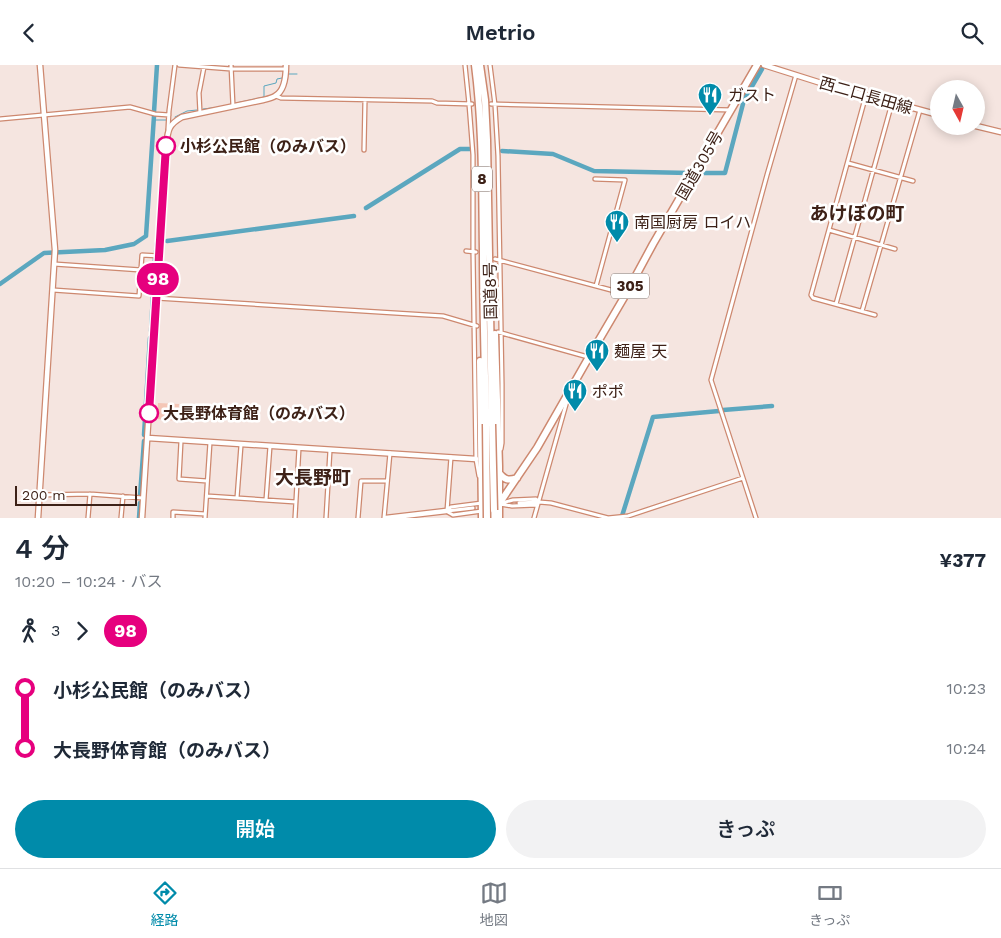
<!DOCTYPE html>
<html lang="ja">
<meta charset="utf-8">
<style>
body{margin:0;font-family:"Work Sans","Noto Sans JP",sans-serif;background:#f2f2f3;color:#1f2937;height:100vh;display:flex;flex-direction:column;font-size:19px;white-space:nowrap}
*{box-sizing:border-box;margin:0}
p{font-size:16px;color:#747a83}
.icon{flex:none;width:28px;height:28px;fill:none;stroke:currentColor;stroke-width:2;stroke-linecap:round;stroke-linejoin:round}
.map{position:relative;height:453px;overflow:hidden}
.side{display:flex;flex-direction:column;background:#fff;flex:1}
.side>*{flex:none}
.badge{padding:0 10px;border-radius:16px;font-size:18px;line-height:32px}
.needle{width:32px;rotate:172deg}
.tools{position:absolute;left:930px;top:15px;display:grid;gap:10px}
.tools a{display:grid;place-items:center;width:55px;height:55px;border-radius:50%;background:#fff;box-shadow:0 2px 12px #0003;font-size:25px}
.scale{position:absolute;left:15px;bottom:12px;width:122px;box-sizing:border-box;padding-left:5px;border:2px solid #3d2117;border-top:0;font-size:14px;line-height:18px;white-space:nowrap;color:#3d2117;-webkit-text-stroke:4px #fff;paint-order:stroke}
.map>.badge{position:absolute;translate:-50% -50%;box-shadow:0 0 0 2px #fff}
.legs{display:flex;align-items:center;gap:8px;height:55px;padding:0 15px;font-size:16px}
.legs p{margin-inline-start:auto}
.summary{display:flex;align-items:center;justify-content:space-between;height:85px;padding:0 15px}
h1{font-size:28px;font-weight:600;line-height:38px}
.cta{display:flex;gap:10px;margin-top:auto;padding:10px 15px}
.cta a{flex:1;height:58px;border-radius:30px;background:#008baa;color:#fff;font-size:20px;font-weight:600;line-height:58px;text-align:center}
.cta a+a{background:#f2f2f3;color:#1f2937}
ul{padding:0 15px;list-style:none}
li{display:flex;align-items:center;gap:18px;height:60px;font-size:19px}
li i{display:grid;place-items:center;width:8px;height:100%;margin:0 6px;background:currentColor}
li i::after{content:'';width:12px;height:12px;margin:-6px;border:4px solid;border-radius:50%;background:#fff}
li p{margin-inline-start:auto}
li:first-child i{background:linear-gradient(#0000 50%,currentColor 0)}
li:last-child i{background:linear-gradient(currentColor 50%,#0000 0)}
header{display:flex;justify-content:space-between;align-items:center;height:65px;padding:0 15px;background:#fff;font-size:22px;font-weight:600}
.tab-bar{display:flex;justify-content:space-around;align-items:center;height:70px;border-top:1px solid #e0e1e3;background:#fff;font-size:14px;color:#747a83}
.tab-bar a{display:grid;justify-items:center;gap:2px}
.tab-bar .current{color:#008baa}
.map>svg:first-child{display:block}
</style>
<header><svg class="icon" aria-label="back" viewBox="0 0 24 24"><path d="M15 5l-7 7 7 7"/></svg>Metrio<svg class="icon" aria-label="search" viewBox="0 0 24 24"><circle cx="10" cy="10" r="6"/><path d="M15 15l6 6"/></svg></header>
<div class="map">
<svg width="1001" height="453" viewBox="0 0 1001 453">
<rect width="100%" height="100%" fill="#f5e5e0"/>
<path fill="#f4c6b6" d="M 158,338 L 179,339 L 178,356 L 157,354 Z"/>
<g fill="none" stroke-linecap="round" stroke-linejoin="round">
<path stroke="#5ba7bf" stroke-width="1" d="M 289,9 L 297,9
M 236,38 L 264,32 L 264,21 L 276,18 L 277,14 L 282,13
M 203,44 L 220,42
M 175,52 L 187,46 L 197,45
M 154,55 L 166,55"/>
<path stroke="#5ba7bf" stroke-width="4.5" d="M 154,47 L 157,0
M 502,86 L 553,89 L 594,106 L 690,108
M 701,108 L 725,108 L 744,35 L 762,4
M 366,143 L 460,84 L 470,84
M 167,176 L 354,151
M 156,187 L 157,178
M 0,219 L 44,188 L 105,185 L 134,179 L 146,171 L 154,51
M 151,266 L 155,193
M 723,345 L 772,341
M 144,370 L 150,273
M 140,431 L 144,376
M 622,451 L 653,352 L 719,346
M 139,453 L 140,438"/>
<path stroke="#d0beb8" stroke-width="3" stroke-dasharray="3 1.5" stroke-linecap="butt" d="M 506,440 L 519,438"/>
<defs>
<path id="street" d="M 179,0 L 231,4 L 286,4
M 231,0 L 233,41
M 465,0 L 469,39 L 473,90 L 473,186 L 476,394 L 479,411
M 490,0 L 495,40 L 498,91 L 502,319 L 502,378 L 501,384
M 866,30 L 811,230 L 813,233 L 875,250
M 276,31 L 281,33 L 432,36 L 437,38 L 472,39
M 491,39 L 731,45
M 200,48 L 199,28 L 204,2
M 0,54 L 130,42 L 155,49 L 169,50
M 168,64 L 169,46 L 175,0
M 364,85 L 365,35
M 848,98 L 913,116
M 595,114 L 625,115 L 596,221
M 829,165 L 895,184
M 466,186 L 476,187
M 495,194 L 626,229
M 54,199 L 141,205
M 53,225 L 139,231 L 142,190 L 160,191
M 156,233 L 443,251 L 477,261
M 836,239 L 892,38
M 862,246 L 920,45
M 498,267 L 588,292
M 181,376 L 179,414 L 207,416
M 241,380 L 237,433 L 296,437
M 743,413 L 711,315 L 767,110 L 796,10
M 40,430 L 90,429 L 143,433
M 207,431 L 237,433
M 266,435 L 270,381
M 502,438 L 513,435 L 536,434 L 539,437 L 551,438 L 608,453 L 628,451 L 743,413 L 756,453
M 519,438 L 538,437
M 500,439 L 512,441 L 536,440 L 538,437
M 446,446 L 453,450 L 482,446
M 446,446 L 451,442 L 482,438
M 447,446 L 451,392
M 447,446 L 473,443
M 88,453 L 90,429
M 121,453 L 123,431
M 173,453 L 173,447 L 205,449
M 205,453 L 210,377
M 295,453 L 299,383
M 326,453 L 330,385
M 358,453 L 361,416 L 387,416
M 384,453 L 390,388
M 534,453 L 567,336"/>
<path id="secondary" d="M 764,0 L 821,18 L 939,50
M 976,61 L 1001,67
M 148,373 L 476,394
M 38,453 L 55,185 L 40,0
M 142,453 L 166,81 C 168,65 168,60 182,52 L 263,35 C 267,34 272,33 275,31 C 285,26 286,10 286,0
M 386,453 L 446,446"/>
<path id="highway" d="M 475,0 C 483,62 482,124 483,187 C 483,244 485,302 486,359
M 480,0 L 485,35 L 487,75 L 492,359
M 495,269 L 499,401 L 499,453
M 480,296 L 482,453
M 499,408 C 505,415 508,416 517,413
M 494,445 L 494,453
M 483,453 L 499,439 L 537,383 L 589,292 L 626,229 L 653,179 L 757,0"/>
</defs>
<use href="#street" stroke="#cd886f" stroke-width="5.5"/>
<use href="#secondary" stroke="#cd886f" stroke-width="7"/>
<use href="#highway" stroke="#cd886f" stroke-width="9"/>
<use href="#street" stroke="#fff" stroke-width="3"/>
<use href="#secondary" stroke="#fff" stroke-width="4.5"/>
<use href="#highway" stroke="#fff" stroke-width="6"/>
<defs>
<path id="highway-bridge" d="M 486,359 L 487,453
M 492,359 L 494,445"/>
</defs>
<use href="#highway-bridge" stroke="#cd886f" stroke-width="9" stroke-linecap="butt"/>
<use href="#highway-bridge" stroke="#fff" stroke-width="6"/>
</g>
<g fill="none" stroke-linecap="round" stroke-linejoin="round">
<defs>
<path id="line-1" d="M 149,348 L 166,81"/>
</defs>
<use href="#line-1" stroke="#fff" stroke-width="11"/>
<use href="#line-1" stroke="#e6007e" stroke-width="8"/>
</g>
<defs>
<symbol id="restaurant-pin" viewBox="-11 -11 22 30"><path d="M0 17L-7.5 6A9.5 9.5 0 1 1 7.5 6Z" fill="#008baa" stroke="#fff"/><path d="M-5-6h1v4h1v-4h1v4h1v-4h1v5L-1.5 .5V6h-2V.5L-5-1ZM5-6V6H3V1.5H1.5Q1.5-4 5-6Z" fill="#fff"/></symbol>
</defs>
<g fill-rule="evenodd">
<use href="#restaurant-pin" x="696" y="16" width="28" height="38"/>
<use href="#restaurant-pin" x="603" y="143" width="28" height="38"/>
<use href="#restaurant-pin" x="583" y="272" width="28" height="38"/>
<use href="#restaurant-pin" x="561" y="312" width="28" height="38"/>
</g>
<g fill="#fff" stroke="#e6007e" stroke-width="2.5">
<circle cx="166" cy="81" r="9"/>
<circle cx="149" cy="348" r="9"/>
</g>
<g text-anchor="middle" stroke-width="5" stroke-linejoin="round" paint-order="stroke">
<g fill="#fff" stroke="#77645d" stroke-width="1">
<rect x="472" y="101.5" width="20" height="25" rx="4"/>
<rect x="611" y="208.5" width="38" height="25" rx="4"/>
</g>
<g font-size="15" font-weight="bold" fill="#3d2117">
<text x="482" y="119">8</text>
<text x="630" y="226">305</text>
</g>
<g font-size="16" fill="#3d2117" stroke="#fff" text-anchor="start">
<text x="728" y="36">ガスト</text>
<text x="634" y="163">南国厨房 ロイハ</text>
<text x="614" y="292">麺屋 天</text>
<text x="592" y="332">ポポ</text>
</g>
<g font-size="16" fill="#3d2117" stroke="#fff">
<text transform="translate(866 30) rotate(16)" y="6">西二口長田線</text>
<text transform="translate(699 100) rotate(-60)" y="6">国道305号</text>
<text transform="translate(490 226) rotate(-91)" y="6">国道8号</text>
</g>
<g font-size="16" font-weight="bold" fill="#3d2117" stroke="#fff" text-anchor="start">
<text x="180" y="87">小杉公民館（のみバス）</text>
<text x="163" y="354">大長野体育館（のみバス）</text>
</g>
<g font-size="19" font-weight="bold" fill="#3d2117" stroke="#fff">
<text x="857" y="155">あけぼの町</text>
<text x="313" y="419">大長野町</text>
</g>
</g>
</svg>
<div class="tools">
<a><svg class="needle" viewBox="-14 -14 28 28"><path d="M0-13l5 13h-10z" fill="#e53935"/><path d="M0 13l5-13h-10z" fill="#747a83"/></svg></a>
</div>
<div class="scale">200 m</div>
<b class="badge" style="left:158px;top:214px;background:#e6007e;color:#fff">98</b>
</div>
<section class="side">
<div class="summary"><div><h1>4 分</h1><p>10:20 – 10:24 · バス</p></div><b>¥377</b></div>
<div class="legs"><svg class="icon" aria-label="walk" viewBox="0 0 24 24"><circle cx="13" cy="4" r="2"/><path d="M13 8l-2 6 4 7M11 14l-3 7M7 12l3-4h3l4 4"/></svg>3<svg class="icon" aria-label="forward" viewBox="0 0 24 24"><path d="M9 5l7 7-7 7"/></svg><b class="badge" style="background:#e6007e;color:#fff">98</b></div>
<ul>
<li><i style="color:#e6007e"></i><b>小杉公民館（のみバス）</b><p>10:23</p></li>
<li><i style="color:#e6007e"></i><b>大長野体育館（のみバス）</b><p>10:24</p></li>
</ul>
<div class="cta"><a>開始</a><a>きっぷ</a></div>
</section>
<nav class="tab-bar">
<a class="current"><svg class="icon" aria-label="directions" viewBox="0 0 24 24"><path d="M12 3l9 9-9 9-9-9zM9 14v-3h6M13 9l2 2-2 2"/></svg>経路</a>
<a><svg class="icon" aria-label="map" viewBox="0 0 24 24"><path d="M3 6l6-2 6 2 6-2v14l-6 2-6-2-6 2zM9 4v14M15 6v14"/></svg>地図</a>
<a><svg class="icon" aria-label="tickets" viewBox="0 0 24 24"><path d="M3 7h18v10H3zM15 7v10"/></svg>きっぷ</a>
</nav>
